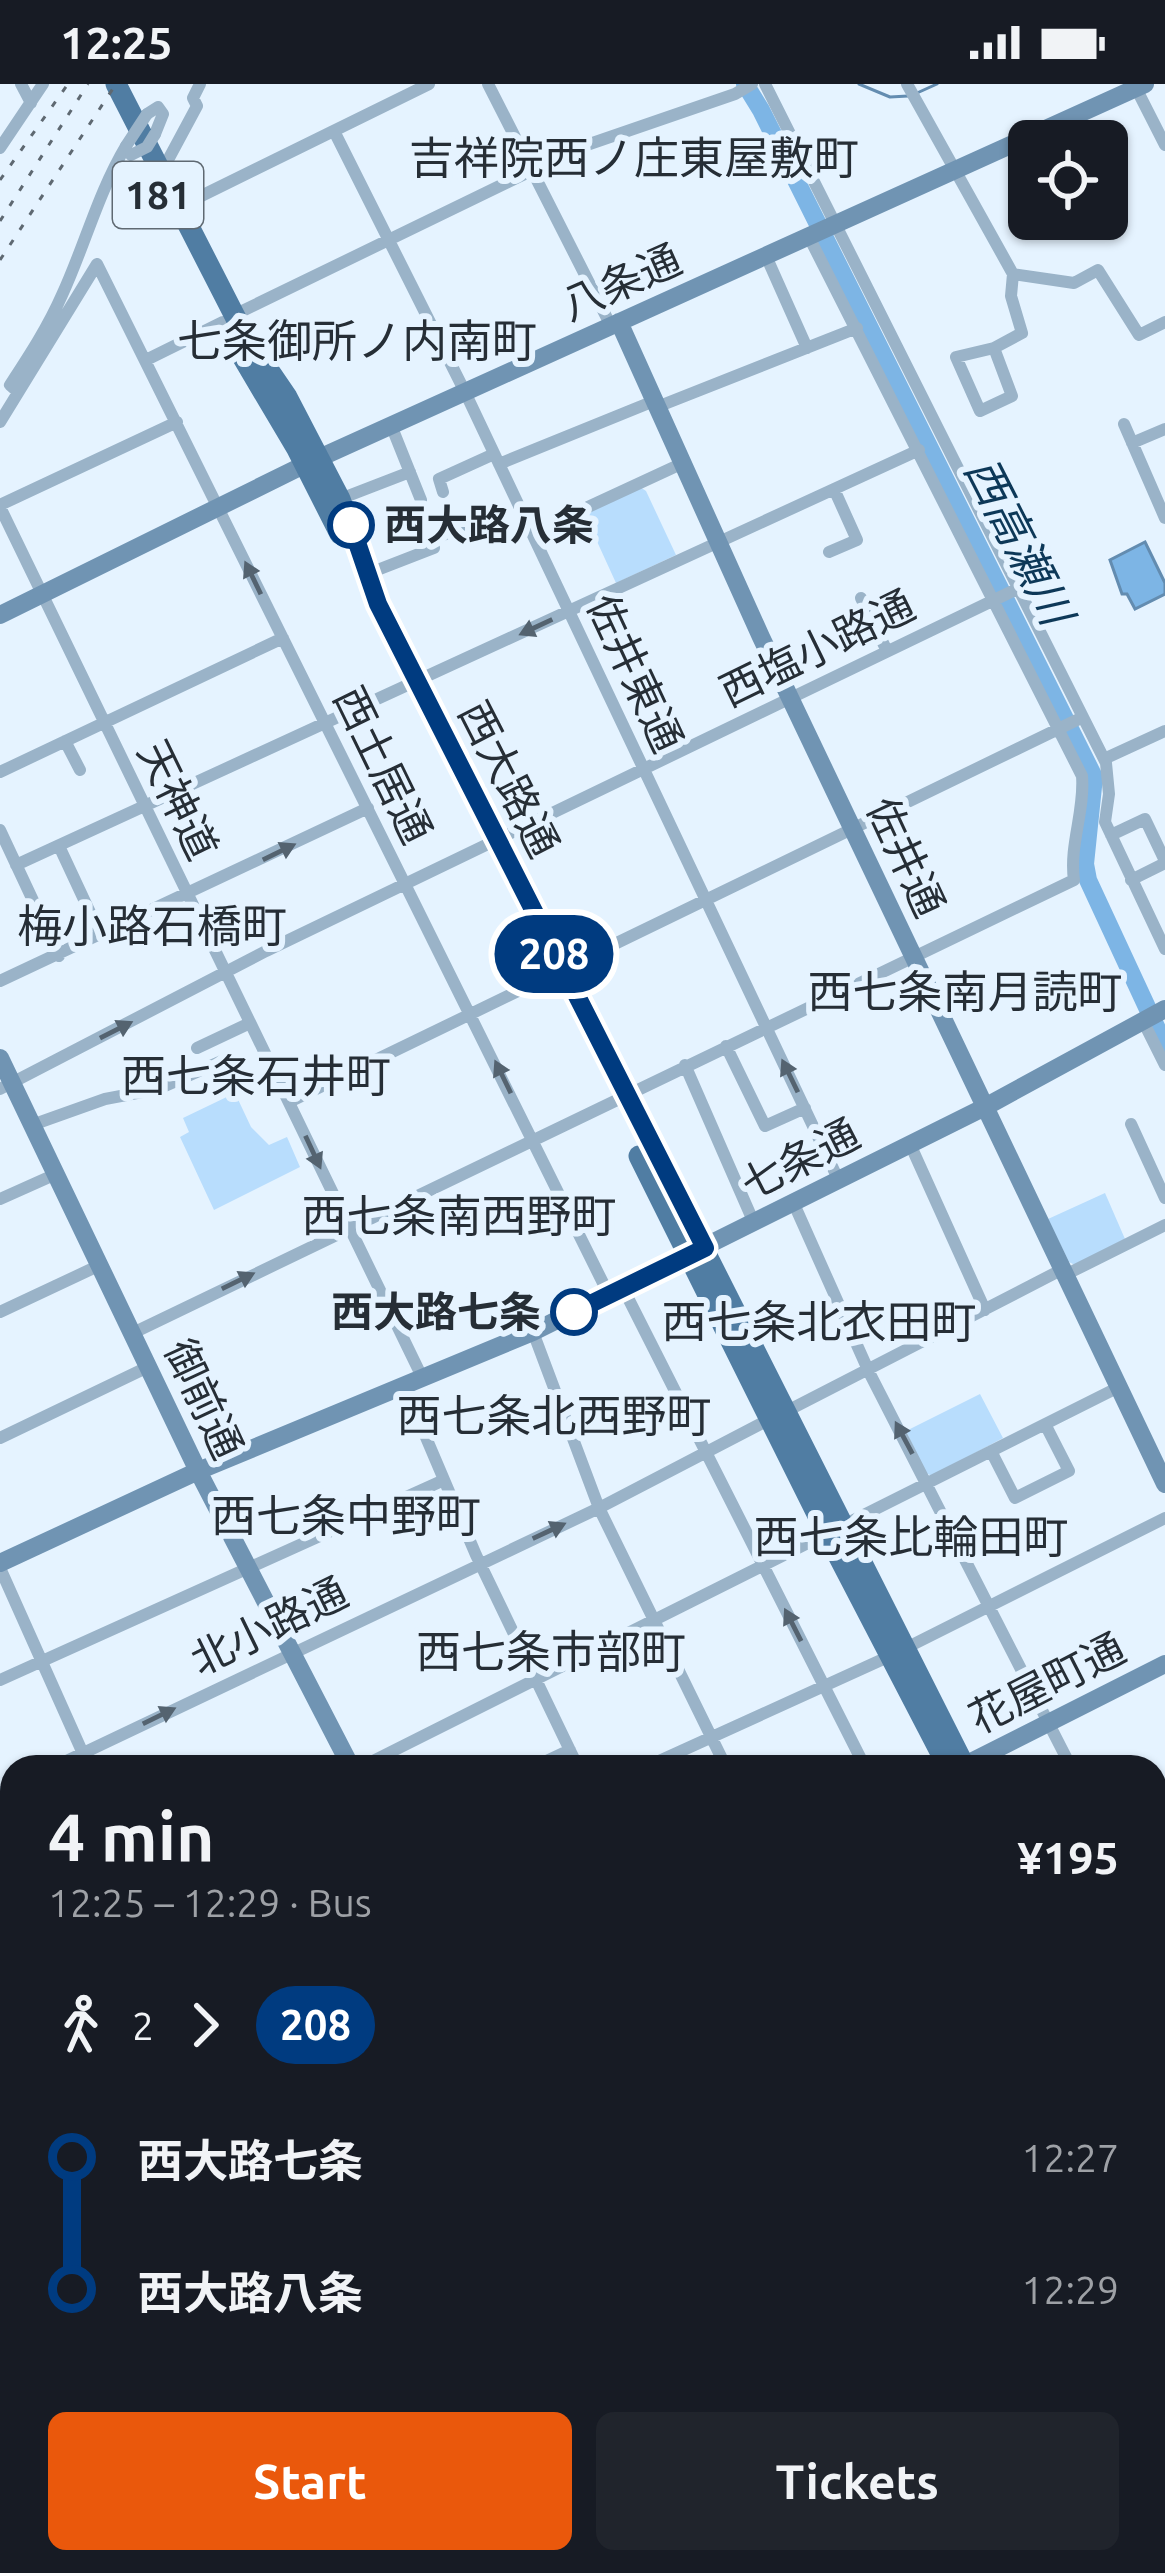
<!DOCTYPE html>
<meta charset="utf-8">
<style>
body{margin:0;font-family:Ubuntu,"Noto Sans JP",sans-serif;background:#20242c;color:#f1f3f6;height:100vh;display:flex;flex-direction:column;font-size:45px;white-space:nowrap}
*{box-sizing:border-box;margin:0}
p{font-size:39px;color:#9ea1a6}
.icon{flex:none;width:66px;height:66px;fill:none;stroke:currentColor;stroke-width:2;stroke-linecap:round;stroke-linejoin:round}
.map{position:relative;flex:1;overflow:hidden}
.side{position:absolute;left:0px;top:1671px;width:1167px;height:819px;display:flex;flex-direction:column;background:#171b24;border-radius:36px 36px 0 0;box-shadow:0 3px 9px #0004}
.side>*{flex:none}
.badge{padding:0 24px;border-radius:39px;font-size:42px;line-height:78px}
.buttons{position:absolute;left:1008px;top:36px;display:grid;gap:24px}
.buttons a{display:grid;place-items:center;width:120px;height:120px;border-radius:18px;background:#171b24;box-shadow:0 3px 9px #0004;font-size:60px}
.map>.badge{position:absolute;translate:-50% -50%;box-shadow:0 0 0 6px #fff}
.legs{display:flex;align-items:center;gap:18px;height:132px;padding:0 48px;font-size:39px}
.legs p{margin-inline-start:auto}
.headline{display:flex;align-items:center;justify-content:space-between;height:204px;padding:0 48px}
h1{font-size:66px;font-weight:700;line-height:90px}
.primary-button{display:flex;gap:24px;margin-top:auto;padding:24px 48px}
.primary-button a{flex:1;height:138px;border-radius:18px;background:#ea580c;color:#fff;font-size:48px;font-weight:700;line-height:138px;text-align:center}
.primary-button a+a{background:#20242c;color:#f1f3f6}
ul{padding:0 48px;list-style:none}
li{display:flex;align-items:center;gap:42px;height:132px;font-size:45px}
li i{display:grid;place-items:center;width:18px;height:100%;margin:0 15px;background:currentColor}
li i::after{content:'';width:30px;height:30px;margin:-15px;border:9px solid;border-radius:50%;background:#171b24}
li p{margin-inline-start:auto}
li:first-child i{background:linear-gradient(#0000 50%,currentColor 0)}
li:last-child i{background:linear-gradient(currentColor 50%,#0000 0)}
.status{display:flex;justify-content:space-between;align-items:center;height:84px;padding:0 60px;background:#171b24;direction:ltr}
.status svg{height:33px;fill:currentColor}
.map>svg:first-child{display:block}
</style>
<div class="status"><b>12:25</b><svg viewBox="0 0 49 12"><path d="M0 12V9h3v3zM5 12V6h3v6zM10 12V3h3v9zM15 12V0h3v12zM26 1h20v11H26zM47 4h2v5h-2z"/></svg></div>
<div class="map">
<svg width="1165" height="2489" viewBox="0 0 1165 2489">
<rect width="100%" height="100%" fill="#e5f3ff"/>
<path fill="#b8ddfd" d="M 640,403 L 646,407 L 676,471 L 616,499 L 584,429 Z
M 235,1009 L 251,1043 L 269,1061 L 287,1053 L 300,1083 L 214,1126 L 180,1053 L 189,1048 L 183,1034 Z
M 1105,1109 L 1125,1155 L 1075,1181 L 1069,1178 L 1048,1135 Z
M 980,1310 L 1003,1354 L 932,1392 L 926,1389 L 906,1347 Z"/>
<path fill="#7db5e5" stroke="#638cb0" stroke-width="3" d="M 1145,458 L 1165,499 L 1165,510 L 1135,525 L 1127,510 L 1122,510 L 1110,476 Z"/>
<g fill="none" stroke-linecap="round" stroke-linejoin="round">
<path stroke="#638cb0" stroke-width="3" d="M 859,0 L 890,13 L 908,12
M 917,9 L 937,0"/>
<path stroke="#7db5e5" stroke-width="18" d="M 745,0 L 761,26 L 1094,693 L 1085,780 L 1088,796 L 1165,962
M 1155,1743 L 1165,1737"/>
<path stroke="#9ab3c8" stroke-width="12" d="M 21,0 L 31,19
M 200,0 L 193,14 L 197,22 L 168,76 L 189,118 L 429,0
M 488,0 L 611,242
M 765,0 L 1106,679 L 1109,710 L 1105,738 L 1165,865
M 907,0 L 1013,190 L 1074,199 L 1098,186 L 1139,251 L 1165,238
M 1136,4 L 1165,61
M 147,30 L 158,23 L 163,30 L 155,50
M 334,47 L 465,308 L 839,1097
M 0,64 L 43,0
M 766,172 L 807,264
M 97,180 L 609,1211
M 234,231 L 578,64 L 735,10 L 752,0
M 994,264 L 1012,312 L 980,327 L 956,273 L 994,264 L 1022,249 L 1011,212 L 1013,190
M 146,276 L 223,238
M 18,308 L 10,301 C 29,272 48,243 62,211 C 85,161 98,109 126,62
M 657,323 L 857,244
M 0,338 L 97,180
M 1124,340 L 1165,434
M 391,341 L 421,416
M 1132,359 L 1165,345
M 499,380 L 654,317
M 443,408 L 439,395 L 494,370
M 340,415 L 410,388
M 0,421 L 177,338
M 0,423 L 423,1295
M 588,423 L 683,379
M 829,468 L 857,456 L 834,405
M 367,490 L 434,464 L 432,456 L 461,443
M 861,514 L 887,567
M 65,657 L 80,686
M 1104,675 L 1165,647
M 0,688 L 283,554
M 0,746 L 59,872
M 1111,751 L 1145,735 L 1165,777
M 59,762 L 101,852
M 16,781 L 919,366
M 1131,796 L 1165,779
M 561,886 L 1083,633
M 0,897 L 368,724
M 1143,937 L 1165,981
M 726,962 L 765,1042 L 805,1024
M 197,964 L 250,939
M 685,981 L 754,1139
M 0,1005 L 266,867 L 1019,504
M 289,1018 L 549,892
M 1131,1040 L 1165,1114
M 32,1041 L 105,1015 L 158,1005 L 224,976
M 910,1060 L 985,1226
M 0,1115 L 56,1090
M 794,1120 L 869,1288 L 1071,1683
M 1065,1191 L 1165,1141
M 623,1204 L 865,1683
M 0,1228 L 100,1181
M 533,1248 L 599,1424 L 726,1683
M 133,1249 L 1074,796 C 1069,761 1085,727 1082,692 L 809,153
M 405,1304 L 476,1471 L 578,1683
M 785,1328 L 1063,1185
M 0,1354 L 150,1282
M 991,1367 L 1015,1414 L 1069,1387 L 1045,1340
M 0,1484 L 89,1683
M 0,1596 L 444,1396
M 54,1683 L 599,1424 L 770,1335
M 361,1683 L 1119,1303
M 534,1683 L 570,1666
M 646,1683 L 890,1572 L 1165,1434
M 0,1709 L 12,1703
M 1155,1734 L 1165,1729
M 1155,1752 L 1165,1747
M 0,1815 L 12,1809
M 1155,1848 L 1165,1867
M 1155,1914 L 1165,1909
M 0,2286 L 12,2280
M 1155,2436 L 1165,2431
M 0,2455 L 16,2489
M 1153,2478 L 1158,2489"/>
<path stroke="#7094b3" stroke-width="18" d="M 619,238 L 761,553 L 1165,1400
M 0,531 L 306,380 L 1145,0
M 0,974 L 198,1387 L 351,1683
M 0,1479 L 198,1387 L 533,1248 L 985,1023 L 1165,925
M 961,1683 L 1165,1580
M 0,1925 L 12,1953
M 0,2160 L 12,2154
M 245,2478 L 250,2489
M 772,2478 L 777,2489"/>
<path stroke="#507da3" stroke-width="21" d="M 116,0 L 244,250 L 287,313 L 340,415 L 378,520 L 965,1683
M 236,262 L 297,365 L 340,450
M 639,1072 L 827,1450 L 948,1683
M 1155,2063 L 1165,2083
M 1155,2101 L 1165,2121"/>
<path stroke="#336a95" stroke-width="24" d="M 1155,2271 L 1165,2267
M 596,2489 L 619,2478
M 672,2489 L 698,2478"/>
<path stroke="#5e6871" stroke-width="3" stroke-dasharray="6 12" stroke-linecap="butt" d="M 0,96 L 68,0
M 0,137 L 88,0
M 0,176 L 116,0"/>
<path stroke="#9ab3c8" stroke-width="12" d="M 126,62 L 147,30
M 131,71 L 147,63 L 155,50"/>
</g>
<defs><path id="oneway-solid" d="M-6-.8H1V-3.2L6.5 0L1 3.2V.8H-6Z" transform="scale(3)"/></defs>
<g fill="#546370">
<use href="#oneway-solid" transform="translate(253 494) rotate(-116)"/>
<use href="#oneway-solid" transform="translate(536 543) rotate(155)"/>
<use href="#oneway-solid" transform="translate(279 768) rotate(-26)"/>
<use href="#oneway-solid" transform="translate(116 946) rotate(-27)"/>
<use href="#oneway-solid" transform="translate(790 992) rotate(-116)"/>
<use href="#oneway-solid" transform="translate(503 993) rotate(-116)"/>
<use href="#oneway-solid" transform="translate(313 1068) rotate(65)"/>
<use href="#oneway-solid" transform="translate(238 1197) rotate(-26)"/>
<use href="#oneway-solid" transform="translate(904 1354) rotate(-118)"/>
<use href="#oneway-solid" transform="translate(549 1447) rotate(-25)"/>
<use href="#oneway-solid" transform="translate(793 1541) rotate(-117)"/>
<use href="#oneway-solid" transform="translate(159 1632) rotate(-26)"/>
</g>
<g fill="none" stroke-linecap="round" stroke-linejoin="round">
<defs>
<path id="line-1" d="M 351,441 L 378,520 L 705,1164 L 574,1228"/>
</defs>
<use href="#line-1" stroke="#fff" stroke-width="27"/>
<use href="#line-1" stroke="#003b80" stroke-width="18"/>
</g>
<g fill="#fff" stroke="#003b80" stroke-width="6">
<circle cx="351" cy="441" r="21"/>
<circle cx="574" cy="1228" r="21"/>
</g>
<g text-anchor="middle" stroke-width="12" stroke-linejoin="round" paint-order="stroke">
<rect fill="#e5f3ff" stroke="#5f6972" stroke-width="3" x="113" y="78" width="90" height="66" rx="9"/>
<g font-size="39" font-weight="bold" fill="#262e36">
<text x="158" y="125">181</text>
</g>
<g font-size="42" fill="#262e36" stroke="#e5f3ff">
<text transform="translate(621 198) rotate(-24)" y="15">八条通</text>
<text transform="translate(817 564) rotate(-26)" y="15">西塩小路通</text>
<text transform="translate(635 589) rotate(65)" y="15">佐井東通</text>
<text transform="translate(383 681) rotate(64)" y="15">西土居通</text>
<text transform="translate(509 695) rotate(63)" y="15">西大路通</text>
<text transform="translate(178 716) rotate(64)" y="15">天神道</text>
<text transform="translate(906 773) rotate(65)" y="15">佐井通</text>
<text transform="translate(800 1075) rotate(-27)" y="15">七条通</text>
<text transform="translate(204 1315) rotate(65)" y="15">御前通</text>
<text transform="translate(269 1542) rotate(-26)" y="15">北小路通</text>
<text transform="translate(1047 1599) rotate(-27)" y="15">花屋町通</text>
</g>
<g font-size="42" font-weight="bold" fill="#262e36" stroke="#e5f3ff" text-anchor="start">
<text x="384" y="456">西大路八条</text>
<text x="541" y="1243" text-anchor="end">西大路七条</text>
</g>
<g font-size="45" fill="#262e36" stroke="#e5f3ff">
<text x="634" y="90">吉祥院西ノ庄東屋敷町</text>
<text x="357" y="273">七条御所ノ内南町</text>
<text x="152" y="858">梅小路石橋町</text>
<text x="965" y="924">西七条南月読町</text>
<text x="256" y="1008">西七条石井町</text>
<text x="459" y="1148">西七条南西野町</text>
<text x="819" y="1254">西七条北衣田町</text>
<text x="554" y="1348">西七条北西野町</text>
<text x="346" y="1448">西七条中野町</text>
<text x="911" y="1469">西七条比輪田町</text>
<text x="551" y="1584">西七条市部町</text>
</g>
<g font-size="45" font-style="italic" fill="#0d3858" stroke="#e5f3ff">
<text transform="translate(1019 457) rotate(63)" y="16">西高瀬川</text>
</g>
</g>
</svg>
<div class="buttons">
<a><svg class="icon" aria-label="locate" viewBox="0 0 24 24"><circle cx="12" cy="12" r="6"/><path d="M12 2v4M12 18v4M2 12h4M18 12h4"/></svg></a>
</div>
<b class="badge" style="left:554px;top:870px;background:#003b80;color:#fff">208</b>
<section class="side">
<div class="headline"><div><h1>4 min</h1><p>12:25 – 12:29 · Bus</p></div><b>¥195</b></div>
<div class="legs"><svg class="icon" aria-label="walk" viewBox="0 0 24 24"><circle cx="13" cy="4" r="2"/><path d="M13 8l-2 6 4 7M11 14l-3 7M7 12l3-4h3l4 4"/></svg>2<svg class="icon" aria-label="forward" viewBox="0 0 24 24"><path d="M9 5l7 7-7 7"/></svg><b class="badge" style="background:#003b80;color:#fff">208</b></div>
<ul>
<li><i style="color:#003b80"></i><b>西大路七条</b><p>12:27</p></li>
<li><i style="color:#003b80"></i><b>西大路八条</b><p>12:29</p></li>
</ul>
<div class="primary-button"><a>Start</a><a>Tickets</a></div>
</section>
</div>
